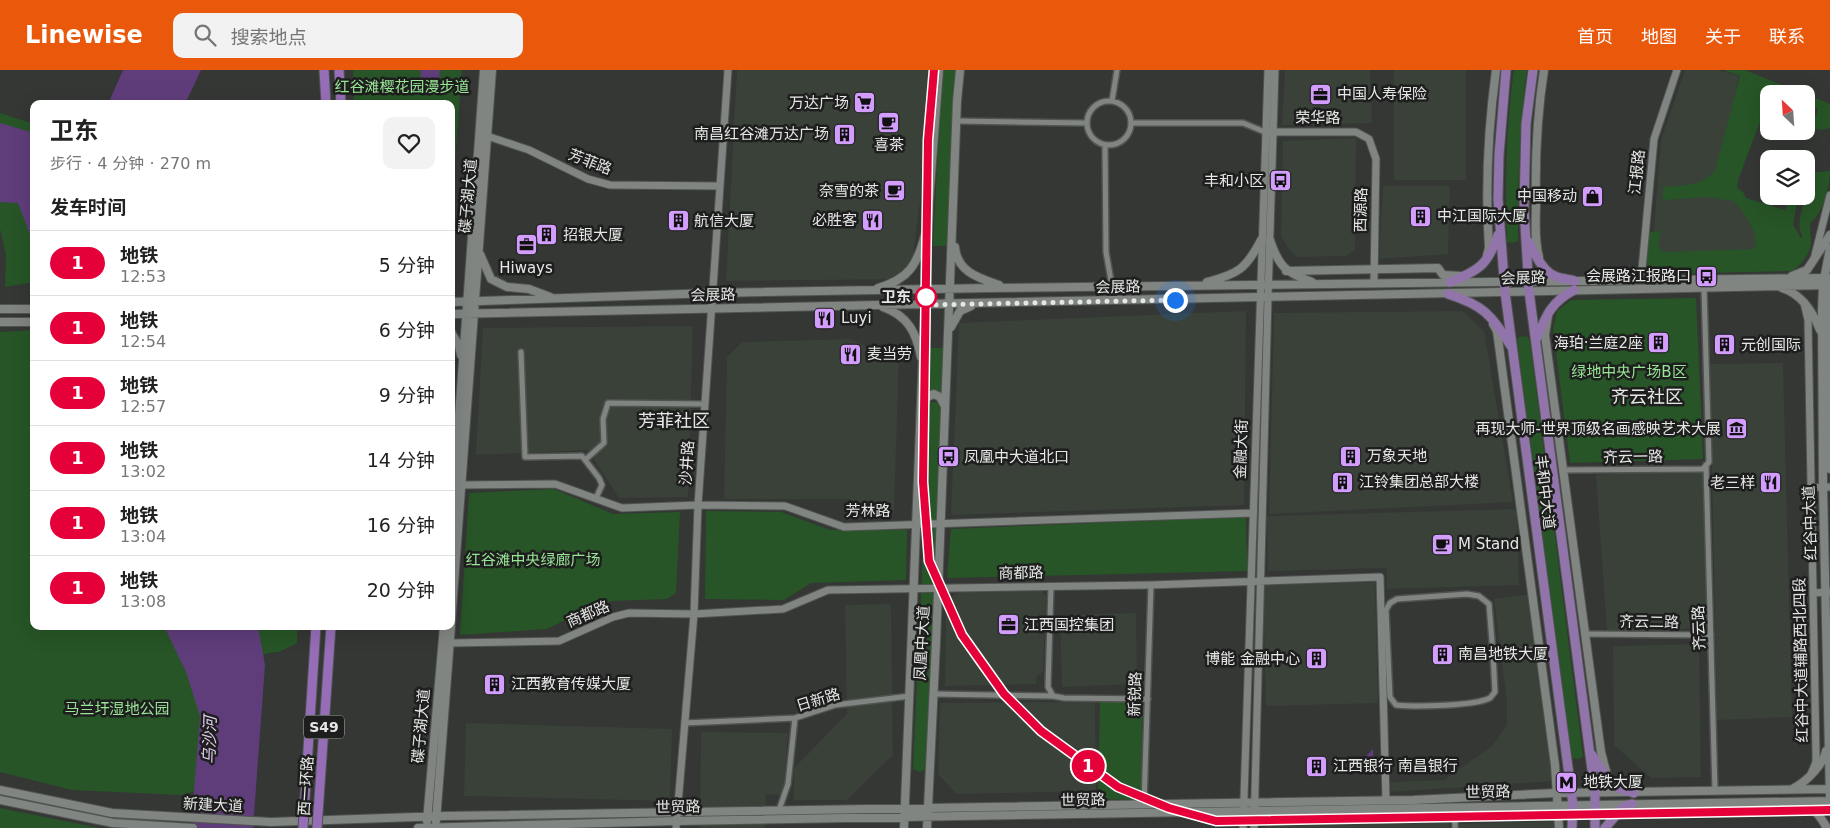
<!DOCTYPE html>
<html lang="zh">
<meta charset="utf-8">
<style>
body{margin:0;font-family:"DejaVu Sans","Noto Sans SC",sans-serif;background:#f2f2f2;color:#222;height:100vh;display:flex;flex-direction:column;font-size:19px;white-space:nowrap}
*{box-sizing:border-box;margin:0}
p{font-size:16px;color:#767676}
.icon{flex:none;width:28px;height:28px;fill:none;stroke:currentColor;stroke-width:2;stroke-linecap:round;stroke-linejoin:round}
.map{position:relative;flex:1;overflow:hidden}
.sheet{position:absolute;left:30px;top:30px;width:425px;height:530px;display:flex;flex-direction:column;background:#fff;border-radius:10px;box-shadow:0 5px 20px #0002}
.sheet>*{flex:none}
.badge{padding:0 10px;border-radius:16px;font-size:18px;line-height:32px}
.needle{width:32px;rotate:335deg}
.controls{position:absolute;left:1760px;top:15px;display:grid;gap:10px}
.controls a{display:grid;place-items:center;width:55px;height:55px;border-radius:10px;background:#fff;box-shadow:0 5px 20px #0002;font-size:25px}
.you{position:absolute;width:25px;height:25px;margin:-12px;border:4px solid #fff;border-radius:50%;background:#1a73e8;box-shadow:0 0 0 8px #1a73e833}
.map>.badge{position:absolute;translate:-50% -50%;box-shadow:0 0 0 2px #fff}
h2{padding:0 20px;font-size:19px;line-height:45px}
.round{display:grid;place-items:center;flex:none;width:52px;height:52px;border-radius:10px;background:#f2f2f2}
.summary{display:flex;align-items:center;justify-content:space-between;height:85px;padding:0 20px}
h1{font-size:24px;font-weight:700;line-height:38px}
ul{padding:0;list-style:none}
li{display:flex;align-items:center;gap:15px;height:65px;padding:0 20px;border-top:1px solid #e0e0e0}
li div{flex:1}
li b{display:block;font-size:19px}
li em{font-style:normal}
li .badge{min-width:55px;font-weight:700;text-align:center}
header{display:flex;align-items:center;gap:30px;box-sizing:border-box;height:70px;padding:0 25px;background:#ea580c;color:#fff}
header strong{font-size:24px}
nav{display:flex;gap:28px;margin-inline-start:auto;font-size:18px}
.search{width:350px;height:45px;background:#f2f2f2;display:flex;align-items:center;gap:12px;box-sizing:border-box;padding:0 18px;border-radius:10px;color:#767676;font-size:19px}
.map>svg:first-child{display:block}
</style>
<header>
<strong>Linewise</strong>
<div class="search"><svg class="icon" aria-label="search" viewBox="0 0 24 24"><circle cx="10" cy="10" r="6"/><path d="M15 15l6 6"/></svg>搜索地点</div>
<nav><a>首页</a><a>地图</a><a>关于</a><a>联系</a></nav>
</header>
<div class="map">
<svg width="1830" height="758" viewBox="0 0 1830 758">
<rect width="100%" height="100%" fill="#343734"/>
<path fill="#394139" d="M 737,0 L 937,0 L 910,209 L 726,211 Z
M 1285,0 L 1370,0 L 1372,53 L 1282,55 Z
M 1394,0 L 1466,0 L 1466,110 L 1394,110 Z
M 1685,0 L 1718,0 L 1739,6 L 1715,118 L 1741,126 L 1758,169 L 1757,184 L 1657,185 L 1653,172 L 1661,70 Z
M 1356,68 L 1355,180 L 1346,186 L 1297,187 L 1289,180 L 1281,166 L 1283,71 Z
M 1383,116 L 1450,116 L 1448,184 L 1379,189 Z
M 1246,241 L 1244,435 L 951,445 L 959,253 Z
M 1463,241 L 1484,261 L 1513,432 L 1269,444 L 1274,243 Z
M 693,256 L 688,427 L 619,428 L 588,380 L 476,385 L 483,258 Z
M 850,269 L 873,280 L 899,281 L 894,443 L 859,444 L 850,429 L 724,429 L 727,287 L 742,272 Z
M 1783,293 L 1792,647 L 1717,650 L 1710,294 Z
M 1706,396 L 1713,558 L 1607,561 L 1596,405 Z
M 1517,439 L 1519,515 L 1387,519 L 1387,498 L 1268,501 L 1267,446 Z
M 1375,512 L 1378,633 L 1266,636 L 1263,515 Z
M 1039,517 L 1046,526 L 1043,602 L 1037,606 L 1036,614 L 945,616 L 946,530 L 961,521 Z
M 1530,524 L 1553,711 L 1391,722 L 1390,712 L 1444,710 L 1492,676 L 1507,655 L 1507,632 L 1494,529 Z
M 891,534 L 893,685 L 847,730 L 794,730 L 794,698 L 847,644 L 845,535 Z
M 1136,543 L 1137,614 L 1062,617 L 1060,545 Z
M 1699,574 L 1701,707 L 1651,708 L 1614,675 L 1613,576 Z
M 1095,632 L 1096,721 L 957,724 L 938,704 L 940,633 Z
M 466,653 L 672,659 L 670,731 L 464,726 Z
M 701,662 L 788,663 L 783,726 L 766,724 L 765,758 L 700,758 Z
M 1449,741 L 1449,758 L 1264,758 L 1283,745 Z
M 1555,751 L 1555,758 L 1458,758 L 1459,754 Z"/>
<path fill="#275527" d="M 353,0 L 462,0 L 451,143 L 451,34 L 354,34 Z
M 942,0 L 956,0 L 954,13 L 948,176 L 933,176 Z
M 1514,0 L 1527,0 C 1519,57 1518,113 1518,171 L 1513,173 L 1507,172 C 1505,114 1506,57 1514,0 Z
M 1723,0 L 1745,0 L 1804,24 L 1771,22 L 1769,24 L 1769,28 L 1738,110 L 1737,118 L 1743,122 L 1746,128 L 1785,140 L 1790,126 L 1798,126 L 1793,155 L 1801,168 L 1803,167 C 1794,152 1805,141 1803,126 L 1806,126 L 1806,103 L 1830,101 C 1830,115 1822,146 1810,153 C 1809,160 1812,168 1811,174 C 1808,186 1802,195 1792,201 L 1662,204 L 1654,202 L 1646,194 L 1648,162 L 1661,161 L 1658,176 L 1663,182 L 1754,179 C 1761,166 1744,141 1734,131 L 1708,127 L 1663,130 L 1663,117 C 1684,115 1698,117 1715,101 L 1740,6 Z
M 1806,24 L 1830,34 L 1830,58 L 1820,60 L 1812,57 L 1818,39 L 1806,34 Z
M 0,43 L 34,54 L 34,212 L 5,217 L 6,185 L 0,159 Z
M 1696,228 L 1703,389 L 1570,393 L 1553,259 L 1557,241 L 1571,230 Z
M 34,260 L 34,556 L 170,556 L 199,614 L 203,719 L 182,725 L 72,720 L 0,702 L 0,262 Z
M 1527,266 L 1530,271 L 1583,687 L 1578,689 L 1572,688 L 1517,270 L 1519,267 Z
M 929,278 L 944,278 L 944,329 L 929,329 Z
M 930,332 L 943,333 L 926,699 L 920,702 L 913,699 Z
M 554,419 L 613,444 L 680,442 L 676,523 L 667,529 L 611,531 L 590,538 L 547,559 L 460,565 L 469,423 Z
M 706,441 L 781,442 L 830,460 L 907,460 L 906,510 L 811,513 L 784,530 L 705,529 Z
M 1246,447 L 1247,501 L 947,508 L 951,459 Z
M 247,556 L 297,556 L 297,573 L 279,582 L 268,583 L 258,587 Z
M 1100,630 L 1142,631 L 1141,730 L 1098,729 Z
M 0,738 L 99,758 L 0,758 Z"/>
<path fill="#5f3d7a" d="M 123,0 L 201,0 L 185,34 L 108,34 Z
M 420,0 L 440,0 L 438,14 L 432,23 L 424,24 L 418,16 L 421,4 Z
M 0,53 L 34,63 L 34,212 L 31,167 L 18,133 L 0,132 Z
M 164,556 L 258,556 L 265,595 L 253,758 L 191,758 L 200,646 L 186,602 Z
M 1373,679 L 1374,700 L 1356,704 L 1356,696 Z"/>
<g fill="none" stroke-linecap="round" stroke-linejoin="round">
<defs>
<path id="minor" d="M 1112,31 L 1117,0
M1087 53a22 22 0 1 1 44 0a22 22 0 1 1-44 0Z
M 956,51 L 1087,53
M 1131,53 L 1243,53 L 1265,62
M 1105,75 L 1106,182 L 1112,216
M 521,282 L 525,387 L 582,386 L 599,408 L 602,415 L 596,428
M 585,390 L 604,373 L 603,349 L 608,333 L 705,334
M 1706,395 L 1715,721
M 1564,400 L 1703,399 L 1709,392 L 1704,218
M 1051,516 L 1048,617 L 1053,626 L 1064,628 L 1148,629
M 1586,564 L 1711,565
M 1493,584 L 1495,622 C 1494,623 1491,627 1490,628 C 1475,636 1415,637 1396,635 L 1390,627 L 1386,540 L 1390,533 L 1397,529 L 1467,524 L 1479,526 L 1489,534 L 1493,584 L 1540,579
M 934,624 L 1053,626
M 685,653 L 795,648
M 1144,734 L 1151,515
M 779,740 L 788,714 L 795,648 L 835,635 L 910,626
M 1455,758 L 1455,737"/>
<path id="tertiary" d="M 1269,62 L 1356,62 L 1369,69 L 1376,89 L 1374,213
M 487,66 L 529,80 L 588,109 L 610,115 L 720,116
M 1815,185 L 1830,125
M 1641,210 L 1654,69 L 1677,0
M 1804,233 L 1808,250 L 1816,683 L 1816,692 L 1811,704
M 460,415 L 555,414 L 622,438 L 698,435 L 785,436 L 844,457 L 1253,443
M 1811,418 L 1830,417
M 1813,523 L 1830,522
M 450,573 L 559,571 L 613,547 L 629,543 L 694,544 L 783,539 L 828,520 L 1151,515 L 1380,507 L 1386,730
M 676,758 L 694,544 L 698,435 L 728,0
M 1243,758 L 1268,0
M 1254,758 L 1268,228 L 1275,0"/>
<path id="secondary" d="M 1270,170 C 1279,197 1285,202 1312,212
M 955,177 C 957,202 979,208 999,215
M 1830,178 L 1823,215 L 1822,240 L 1823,417 L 1830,729
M 480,184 L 491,209 L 507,217 L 529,219 L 550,227
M 1487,185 L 1489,178 C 1485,118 1488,59 1496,0
M 1539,187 C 1534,170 1536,152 1536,134 C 1535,89 1537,45 1544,0
M 1286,201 L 1438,198 L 1443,205 L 1462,206
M 1792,206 L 1807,200 L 1830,165
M 1207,212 C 1238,204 1246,199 1261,170
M 1830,214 L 1827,253 L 1830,399
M 878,218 C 909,209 917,195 925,165
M 1782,218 C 1801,224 1813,242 1820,260
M 451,232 L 712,223 L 991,218 L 1830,208
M 883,237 C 908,246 916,262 921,287
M 0,239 L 34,239
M 451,244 L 1830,215
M 1548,246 L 1545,265 L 1601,682 L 1607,705
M 0,252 L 34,252
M 1493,254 L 1497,261 L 1499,276 L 1555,695 L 1559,758
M 951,257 L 960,241 L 971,236
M 451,262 L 459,276 L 461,285
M 924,334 L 927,327 L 934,324 L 940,327 L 945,336
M 451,457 L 484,0
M 451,554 L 492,0
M 1794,718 C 1807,711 1823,695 1826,681
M 0,720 L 112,743 L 271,752 L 444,746 L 1413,730 L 1557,723 L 1830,719
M 0,730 L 113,753 L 193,758
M 1800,733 C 1814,737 1820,746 1827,758
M 427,751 L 444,556
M 436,751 L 451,556
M 418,758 L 677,751 L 1830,731
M 904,758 L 929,132 L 939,0
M 927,758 L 936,573 L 957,31 L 960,0"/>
<path id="primary" d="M 1506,0 L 1499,85 L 1498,129 L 1505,222 L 1573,735 L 1572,758
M 1533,0 L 1526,54 L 1524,138 L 1529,221 L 1595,723 L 1595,758
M 1529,172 C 1534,183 1543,202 1555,206 C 1561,209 1569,209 1575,211
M 1450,212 C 1478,201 1488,195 1498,165
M 1448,224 C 1485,236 1490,244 1511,276
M 1536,270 C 1546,246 1550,233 1574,220
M 1592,685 L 1609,711 L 1618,718 L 1634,723
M 1605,758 L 1623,737 L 1632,734"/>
<path id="trunk" d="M 324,0 L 326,34
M 339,0 L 341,34"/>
</defs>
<use href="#minor" stroke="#505350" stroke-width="8"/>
<use href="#tertiary" stroke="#505350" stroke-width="9"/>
<use href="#secondary" stroke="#505350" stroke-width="10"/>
<use href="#primary" stroke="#505350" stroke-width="11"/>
<use href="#trunk" stroke="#505350" stroke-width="11"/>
<use href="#minor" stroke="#818581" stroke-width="5"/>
<use href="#tertiary" stroke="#818581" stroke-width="7"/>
<use href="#secondary" stroke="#818581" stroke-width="8"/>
<use href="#primary" stroke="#9174aa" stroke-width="9"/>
<use href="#trunk" stroke="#966eb8" stroke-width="9"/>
<defs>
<path id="trunk-bridge" d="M 303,758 L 316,556
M 317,758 L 331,556"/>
</defs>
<use href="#trunk-bridge" stroke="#505350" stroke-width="11" stroke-linecap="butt"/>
<use href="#trunk-bridge" stroke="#966eb8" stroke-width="9"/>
</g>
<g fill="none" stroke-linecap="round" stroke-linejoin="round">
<defs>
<path id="line" d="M 934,0 L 928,70 L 923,412 L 929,491 L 962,565 L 1004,624 L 1041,661 L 1118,717 L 1169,738 L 1216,751 L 1830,740"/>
</defs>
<use href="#line" stroke="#fff" stroke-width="11"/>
<use href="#line" stroke="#e60039" stroke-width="8"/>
<path stroke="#e5e7e5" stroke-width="5" stroke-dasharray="0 9" d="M 926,227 L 926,235 L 1175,230"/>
</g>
<defs>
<symbol id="office-square" viewBox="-11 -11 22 22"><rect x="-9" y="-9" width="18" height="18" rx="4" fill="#d29dfd" stroke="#1d1e1d"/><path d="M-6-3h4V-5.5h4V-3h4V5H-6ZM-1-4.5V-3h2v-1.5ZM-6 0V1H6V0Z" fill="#111"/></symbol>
<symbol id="supermarket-square" viewBox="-11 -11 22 22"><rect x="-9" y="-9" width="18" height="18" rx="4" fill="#d29dfd" stroke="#1d1e1d"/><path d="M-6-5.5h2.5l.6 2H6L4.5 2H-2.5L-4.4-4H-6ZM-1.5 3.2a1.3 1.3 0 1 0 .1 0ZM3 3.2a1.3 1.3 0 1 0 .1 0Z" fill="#111"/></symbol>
<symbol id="cafe-square" viewBox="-11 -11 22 22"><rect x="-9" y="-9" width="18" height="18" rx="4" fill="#d29dfd" stroke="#1d1e1d"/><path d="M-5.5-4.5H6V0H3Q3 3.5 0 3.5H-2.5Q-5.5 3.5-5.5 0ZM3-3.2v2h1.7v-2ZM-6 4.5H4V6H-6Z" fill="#111"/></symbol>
<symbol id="building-square" viewBox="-11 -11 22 22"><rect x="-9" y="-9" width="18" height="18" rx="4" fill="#d29dfd" stroke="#1d1e1d"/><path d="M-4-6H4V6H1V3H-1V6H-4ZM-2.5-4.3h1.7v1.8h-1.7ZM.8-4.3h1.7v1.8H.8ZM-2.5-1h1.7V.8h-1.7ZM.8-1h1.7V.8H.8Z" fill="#111"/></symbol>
<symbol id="bus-square" viewBox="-11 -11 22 22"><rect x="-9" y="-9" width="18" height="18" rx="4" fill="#d29dfd" stroke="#1d1e1d"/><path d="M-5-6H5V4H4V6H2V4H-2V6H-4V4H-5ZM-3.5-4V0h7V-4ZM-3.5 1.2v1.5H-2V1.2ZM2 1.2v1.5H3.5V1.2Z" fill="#111"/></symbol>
<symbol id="shop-square" viewBox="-11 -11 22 22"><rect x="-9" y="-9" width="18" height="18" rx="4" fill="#d29dfd" stroke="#1d1e1d"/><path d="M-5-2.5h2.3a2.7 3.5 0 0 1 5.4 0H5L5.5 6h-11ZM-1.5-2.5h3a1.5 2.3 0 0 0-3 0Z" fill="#111"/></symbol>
<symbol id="restaurant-square" viewBox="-11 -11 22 22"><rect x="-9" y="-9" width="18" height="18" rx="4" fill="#d29dfd" stroke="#1d1e1d"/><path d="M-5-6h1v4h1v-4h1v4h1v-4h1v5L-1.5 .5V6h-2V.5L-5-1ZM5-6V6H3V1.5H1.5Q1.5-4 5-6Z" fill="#111"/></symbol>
<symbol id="museum-square" viewBox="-11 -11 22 22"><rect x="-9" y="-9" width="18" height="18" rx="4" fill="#d29dfd" stroke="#1d1e1d"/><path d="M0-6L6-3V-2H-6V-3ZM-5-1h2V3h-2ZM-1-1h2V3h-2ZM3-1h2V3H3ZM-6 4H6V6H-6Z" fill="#111"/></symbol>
<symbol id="metro-square" viewBox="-11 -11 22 22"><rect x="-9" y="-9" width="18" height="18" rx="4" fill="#d29dfd" stroke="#1d1e1d"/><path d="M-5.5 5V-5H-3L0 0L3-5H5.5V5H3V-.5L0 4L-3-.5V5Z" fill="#111"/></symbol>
</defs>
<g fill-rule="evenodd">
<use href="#office-square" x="1308" y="12" width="25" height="25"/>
<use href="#supermarket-square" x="852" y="20" width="25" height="25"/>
<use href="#cafe-square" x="876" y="40" width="25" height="25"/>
<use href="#building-square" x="832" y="52" width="25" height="25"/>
<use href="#bus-square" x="1268" y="98" width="25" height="25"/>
<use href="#cafe-square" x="882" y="108" width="25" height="25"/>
<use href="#shop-square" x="1580" y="114" width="25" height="25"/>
<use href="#building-square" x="1408" y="134" width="25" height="25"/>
<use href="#restaurant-square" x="860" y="138" width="25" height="25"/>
<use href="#building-square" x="666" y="138" width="25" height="25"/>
<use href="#building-square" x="534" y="152" width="25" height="25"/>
<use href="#office-square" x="514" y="162" width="25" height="25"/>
<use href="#bus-square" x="1694" y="194" width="25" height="25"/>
<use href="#restaurant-square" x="812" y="236" width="25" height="25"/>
<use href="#building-square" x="1646" y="260" width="25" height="25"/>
<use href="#building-square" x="1712" y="262" width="25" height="25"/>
<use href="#restaurant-square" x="838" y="272" width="25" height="25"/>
<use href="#museum-square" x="1724" y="346" width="25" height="25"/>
<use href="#building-square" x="1338" y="374" width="25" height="25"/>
<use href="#bus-square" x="936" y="374" width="25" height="25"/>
<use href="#building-square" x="1330" y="400" width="25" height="25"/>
<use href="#restaurant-square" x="1758" y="400" width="25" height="25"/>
<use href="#cafe-square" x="1430" y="462" width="25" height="25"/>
<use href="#office-square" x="996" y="542" width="25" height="25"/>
<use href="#building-square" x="1430" y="572" width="25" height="25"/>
<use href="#building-square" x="1304" y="576" width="25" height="25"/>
<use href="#building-square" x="482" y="602" width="25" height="25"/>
<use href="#building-square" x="1304" y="684" width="25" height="25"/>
<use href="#metro-square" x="1554" y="700" width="25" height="25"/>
</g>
<circle fill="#fff" stroke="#e60039" stroke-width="2.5" cx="926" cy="227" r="10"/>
<g text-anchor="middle" stroke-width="5" stroke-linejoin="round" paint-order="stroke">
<rect fill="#1d1e1d" stroke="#a9aba9" stroke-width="1" x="304" y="645.5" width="40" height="23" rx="4"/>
<g font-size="14" font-weight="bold" fill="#e5e7e5">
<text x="324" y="662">S49</text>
</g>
<g font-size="15" fill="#98e595" stroke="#1d1e1d">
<text x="402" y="22">红谷滩樱花园漫步道</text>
<text x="1629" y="307">绿地中央广场B区</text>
<text x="533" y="495">红谷滩中央绿廊广场</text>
<text x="117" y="644">马兰圩湿地公园</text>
</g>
<g font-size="15" fill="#e5e7e5" stroke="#1d1e1d" text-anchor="start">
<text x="1337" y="29">中国人寿保险</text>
<text x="849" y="38" text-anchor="end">万达广场</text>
<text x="829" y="69" text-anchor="end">南昌红谷滩万达广场</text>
<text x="889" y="80" text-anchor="middle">喜茶</text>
<text x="1264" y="116" text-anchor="end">丰和小区</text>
<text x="879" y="126" text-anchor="end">奈雪的茶</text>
<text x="1577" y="131" text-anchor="end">中国移动</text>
<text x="1437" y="151">中江国际大厦</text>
<text x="857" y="155" text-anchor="end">必胜客</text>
<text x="694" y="156">航信大厦</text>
<text x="563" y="170">招银大厦</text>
<text x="526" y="203" text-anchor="middle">Hiways</text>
<text x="1691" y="211" text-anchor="end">会展路江报路口</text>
<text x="841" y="253">Luyi</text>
<text x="1643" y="278" text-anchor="end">海珀·兰庭2座</text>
<text x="1741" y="280">元创国际</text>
<text x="867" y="289">麦当劳</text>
<text x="1721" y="364" text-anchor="end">再现大师-世界顶级名画感映艺术大展</text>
<text x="1367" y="391">万象天地</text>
<text x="964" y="392">凤凰中大道北口</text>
<text x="1359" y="417">江铃集团总部大楼</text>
<text x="1755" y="418" text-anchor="end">老三样</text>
<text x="1458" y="479">M Stand</text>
<text x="1024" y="560">江西国控集团</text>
<text x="1458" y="589">南昌地铁大厦</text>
<text x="1300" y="594" text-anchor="end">博能 金融中心</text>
<text x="511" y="619">江西教育传媒大厦</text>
<text x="1333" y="701">江西银行 南昌银行</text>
<text x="1583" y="717">地铁大厦</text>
</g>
<g font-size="15" fill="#e5e7e5" stroke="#1d1e1d">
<text x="1318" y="53">荣华路</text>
<text transform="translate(590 92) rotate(21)" y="5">芳菲路</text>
<text transform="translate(1637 102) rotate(-84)" y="5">江报路</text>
<text transform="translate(468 126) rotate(-85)" y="5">碟子湖大道</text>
<text transform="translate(1361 140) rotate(-89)" y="5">西源路</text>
<text transform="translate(1523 208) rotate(-2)" y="5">会展路</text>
<text transform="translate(1118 217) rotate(-1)" y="5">会展路</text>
<text transform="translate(713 225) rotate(-1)" y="5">会展路</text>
<text transform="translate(1241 379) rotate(-88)" y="5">金融大街</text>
<text transform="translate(1633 387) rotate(-1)" y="5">齐云一路</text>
<text transform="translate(687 393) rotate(-86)" y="5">沙井路</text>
<text transform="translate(1545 422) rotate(83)" y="5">丰和中大道</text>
<text x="868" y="446">芳林路</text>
<text transform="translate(1810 453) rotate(-92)" y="5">红谷中大道</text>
<text transform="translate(1021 503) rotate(-1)" y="5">商都路</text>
<text transform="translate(588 544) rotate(-23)" y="5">商都路</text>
<text transform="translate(1649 552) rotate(1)" y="5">齐云二路</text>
<text transform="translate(1699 558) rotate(-92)" y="5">齐云路</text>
<text transform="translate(922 573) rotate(-87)" y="5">凤凰中大道</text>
<text transform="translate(1801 590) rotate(-91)" y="5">红谷中大道辅路西北四段</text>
<text transform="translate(1135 624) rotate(-88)" y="5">新锐路</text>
<text transform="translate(818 630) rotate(-17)" y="5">日新路</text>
<text transform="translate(421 656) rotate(-85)" y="5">碟子湖大道</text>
<text transform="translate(306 716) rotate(-86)" y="5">西一环路</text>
<text transform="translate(1488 722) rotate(-1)" y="5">世贸路</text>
<text transform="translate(1083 730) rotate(-1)" y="5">世贸路</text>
<text transform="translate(213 735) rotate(3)" y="5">新建大道</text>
<text transform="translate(678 737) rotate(-1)" y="5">世贸路</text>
</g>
<g font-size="15" font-weight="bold" fill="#e5e7e5" stroke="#1d1e1d" text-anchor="end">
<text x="911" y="232">卫东</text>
</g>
<g font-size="16" font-style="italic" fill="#e2cff3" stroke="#1d1e1d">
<text transform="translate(209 670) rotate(-88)" y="6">乌沙河</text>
</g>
<g font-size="18" fill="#e5e7e5" stroke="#1d1e1d">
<text x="1647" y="333">齐云社区</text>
<text x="674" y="357">芳菲社区</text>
</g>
</g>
</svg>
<div class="controls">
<a><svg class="needle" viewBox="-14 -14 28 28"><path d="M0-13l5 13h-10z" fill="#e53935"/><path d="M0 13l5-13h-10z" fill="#767676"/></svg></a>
<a><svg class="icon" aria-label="layers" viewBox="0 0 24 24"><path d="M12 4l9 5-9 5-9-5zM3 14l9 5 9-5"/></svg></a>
</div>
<div class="you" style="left:1175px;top:230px"></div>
<b class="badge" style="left:1088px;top:696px;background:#e60039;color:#fff">1</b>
<section class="sheet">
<div class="summary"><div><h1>卫东</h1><p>步行 · 4 分钟 · 270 m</p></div><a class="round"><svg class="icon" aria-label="heart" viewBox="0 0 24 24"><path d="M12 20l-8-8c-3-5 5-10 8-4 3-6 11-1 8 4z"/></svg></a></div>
<h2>发车时间</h2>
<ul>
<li><span class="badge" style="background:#e60039;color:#fff">1</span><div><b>地铁</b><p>12:53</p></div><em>5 分钟</em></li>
<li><span class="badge" style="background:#e60039;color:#fff">1</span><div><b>地铁</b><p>12:54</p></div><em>6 分钟</em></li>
<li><span class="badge" style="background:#e60039;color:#fff">1</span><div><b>地铁</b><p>12:57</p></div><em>9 分钟</em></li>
<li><span class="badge" style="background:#e60039;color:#fff">1</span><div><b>地铁</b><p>13:02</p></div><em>14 分钟</em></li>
<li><span class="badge" style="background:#e60039;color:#fff">1</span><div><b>地铁</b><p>13:04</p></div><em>16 分钟</em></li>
<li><span class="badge" style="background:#e60039;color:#fff">1</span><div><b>地铁</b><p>13:08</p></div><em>20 分钟</em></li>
</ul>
</section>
</div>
